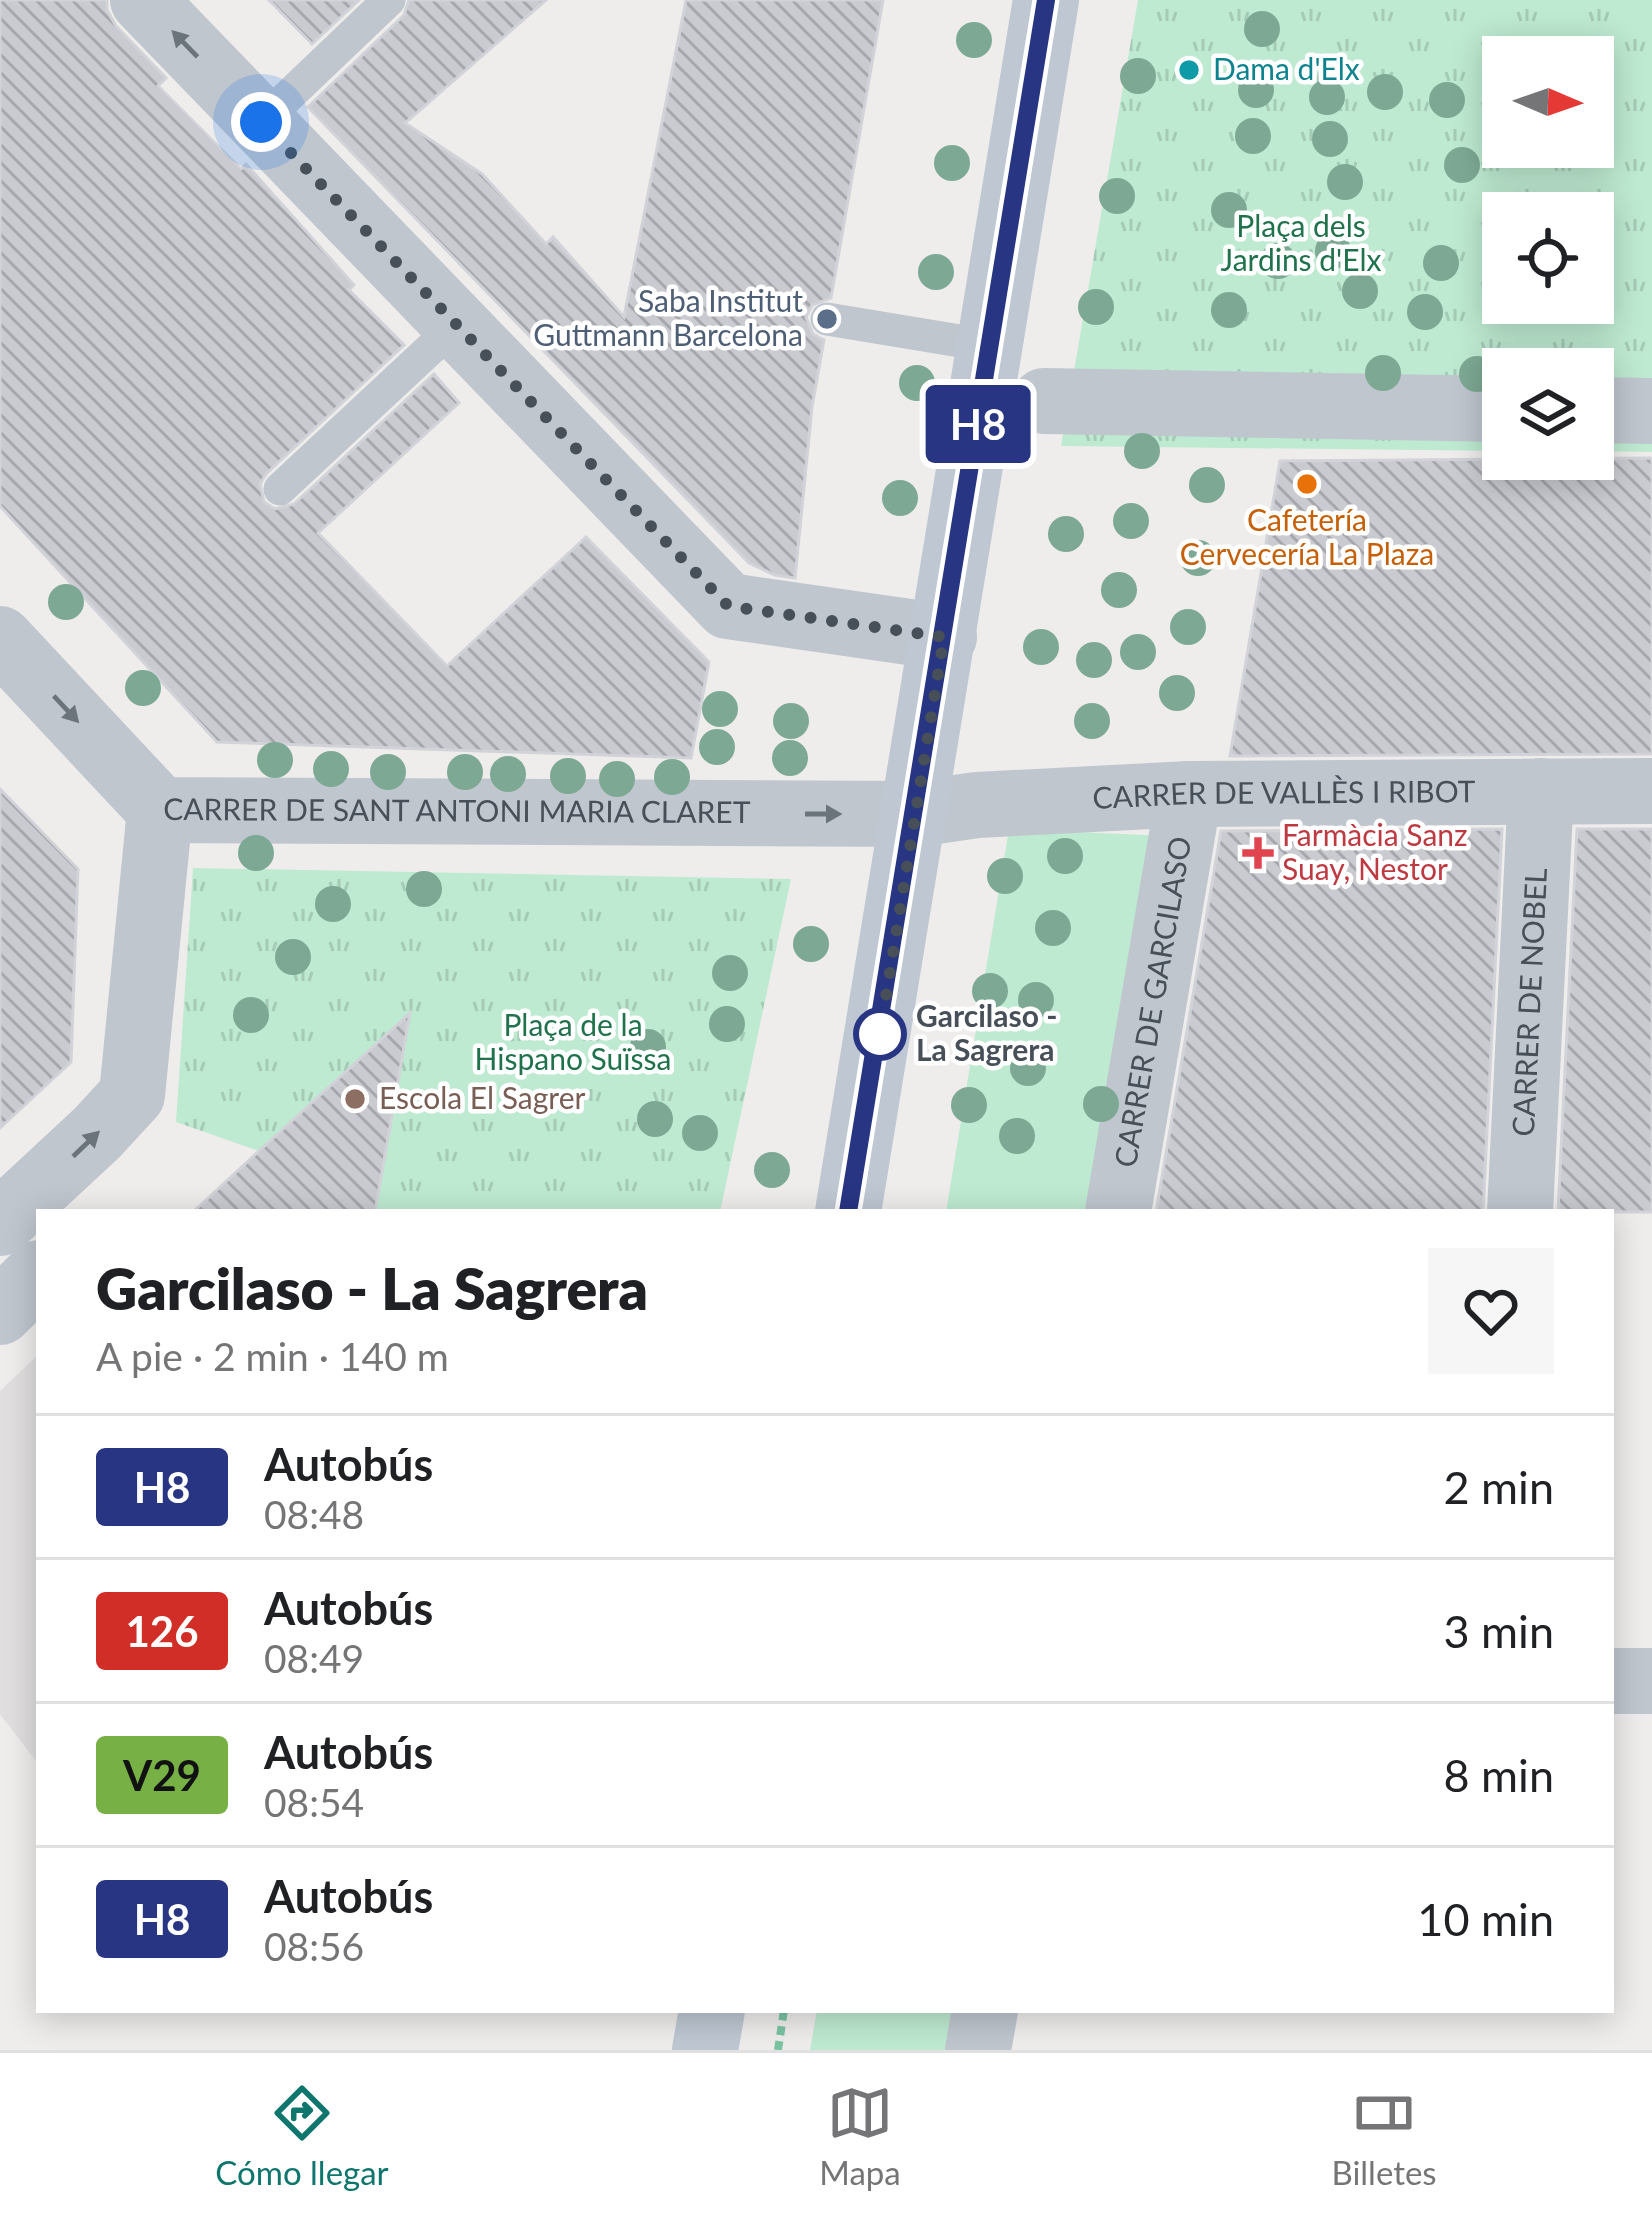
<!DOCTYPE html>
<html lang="es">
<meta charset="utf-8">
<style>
body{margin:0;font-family:Lato,sans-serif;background:#f6f6f6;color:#202124;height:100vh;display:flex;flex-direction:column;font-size:45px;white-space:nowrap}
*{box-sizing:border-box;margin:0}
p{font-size:39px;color:#757577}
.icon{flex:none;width:66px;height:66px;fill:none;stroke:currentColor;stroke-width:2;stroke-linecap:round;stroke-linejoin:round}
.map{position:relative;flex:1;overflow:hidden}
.details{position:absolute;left:36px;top:1209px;width:1578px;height:804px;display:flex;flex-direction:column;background:#fff;border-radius:0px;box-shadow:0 6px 30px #0003}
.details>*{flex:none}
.badge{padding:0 24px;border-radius:9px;font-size:42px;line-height:78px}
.needle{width:78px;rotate:92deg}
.buttons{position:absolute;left:1482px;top:36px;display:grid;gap:24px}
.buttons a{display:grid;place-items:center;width:132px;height:132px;border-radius:0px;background:#fff;box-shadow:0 6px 30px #0003;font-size:60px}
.you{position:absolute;width:60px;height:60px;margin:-30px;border:9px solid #fff;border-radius:50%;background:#1a73e8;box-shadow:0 0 0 18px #1a73e833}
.map>.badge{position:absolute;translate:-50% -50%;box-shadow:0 0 0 6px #fff}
.round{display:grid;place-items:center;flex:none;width:126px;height:126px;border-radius:0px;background:#f6f6f6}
.head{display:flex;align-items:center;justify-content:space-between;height:204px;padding:0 60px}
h1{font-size:57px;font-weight:800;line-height:90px}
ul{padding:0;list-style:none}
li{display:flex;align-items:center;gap:36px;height:144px;padding:0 60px;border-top:3px solid #e0e0e0}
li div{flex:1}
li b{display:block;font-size:45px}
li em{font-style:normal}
li .badge{min-width:132px;font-weight:700;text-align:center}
.menu{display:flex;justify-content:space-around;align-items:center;height:168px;border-top:3px solid #e0e0e0;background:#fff;font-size:33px;color:#757577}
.menu a{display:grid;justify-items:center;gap:6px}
.menu .selected{color:#0f766e}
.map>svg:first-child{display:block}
</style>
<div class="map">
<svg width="1652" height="2050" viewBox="0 0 1652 2050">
<defs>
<pattern id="park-tufts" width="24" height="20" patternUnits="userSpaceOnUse" patternTransform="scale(3)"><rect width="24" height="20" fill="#beead1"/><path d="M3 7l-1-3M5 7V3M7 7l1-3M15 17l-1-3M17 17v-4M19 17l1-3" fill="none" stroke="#a5cab6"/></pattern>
<pattern id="building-back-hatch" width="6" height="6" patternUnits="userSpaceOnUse" patternTransform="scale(3)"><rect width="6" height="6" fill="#cacbd1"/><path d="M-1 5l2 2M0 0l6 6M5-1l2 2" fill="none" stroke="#a6a7ac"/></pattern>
</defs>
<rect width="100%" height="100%" fill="#efedec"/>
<path fill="#e0dede" d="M 39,1354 L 39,1765 L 0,1714 L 0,1391 Z"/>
<path fill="#beead1" d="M 1009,829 L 1166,836 L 1102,1212 L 946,1212 Z
M 817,2010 L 967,2010 L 960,2050 L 810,2050 Z"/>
<path fill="url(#park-tufts)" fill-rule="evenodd" d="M 1138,0 L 1652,0 L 1652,452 L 1593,451 L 1593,369 L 1503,369 L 1503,451 L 1061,446 ZM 1503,57 L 1593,57 L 1593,147 L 1503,147 ZM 1503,213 L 1593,213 L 1593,303 L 1503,303 Z
M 193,868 L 791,879 L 720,1212 L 375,1212 L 404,1048 L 384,1037 L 259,1151 L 176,1122 Z"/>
<path fill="url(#building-back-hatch)" stroke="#d1d3d8" stroke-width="3" d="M 0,0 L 107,0 L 107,10 L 116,26 L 166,78 L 158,86 L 241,169 L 246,164 L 354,285 L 349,290 L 404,345 L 266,474 L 260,484 L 264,502 L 275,509 L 294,504 L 434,374 L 459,403 L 318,533 L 447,666 L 586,537 L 709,662 L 691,758 L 217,742 L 66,578 L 0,506 Z
M 269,0 L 359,0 L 312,44 Z
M 409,0 L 546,0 L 405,123 L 482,174 L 546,244 L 553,237 L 624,317 L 686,0 L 883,0 L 831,298 L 812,305 L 806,317 L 813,334 L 824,340 L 812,407 L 795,578 L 775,575 L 749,563 L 308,107 L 404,15 Z
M 1652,458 L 1652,754 L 1230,756 L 1280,461 Z
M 0,789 L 78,869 L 71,1062 L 0,1128 Z
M 1502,829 L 1483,1212 L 1156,1212 L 1221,831 Z
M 1577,829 L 1652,829 L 1652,1212 L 1558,1212 Z
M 410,1013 L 375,1212 L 193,1212 L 259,1151 Z"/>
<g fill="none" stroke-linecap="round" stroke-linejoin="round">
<path stroke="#79c4a2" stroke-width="8" stroke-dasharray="9 6" stroke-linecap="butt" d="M 778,2050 L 784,2010"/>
<path stroke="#bfc6ce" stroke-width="33" d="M 261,122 L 389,0
M 827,319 L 990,346
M 280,489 L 456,325"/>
<g stroke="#bfc6ce" stroke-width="66">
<path d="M 143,0 L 728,606 L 944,637"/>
<path d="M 1044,401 L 1503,409"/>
<path d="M 1593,410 L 1652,411"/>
<path id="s1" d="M 0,639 L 160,810 L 915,814 L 977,805 L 1189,794 L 1652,791"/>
<path id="s2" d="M 1118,1212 L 1189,794"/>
<path id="s3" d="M 1520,1212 L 1541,791"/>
<path d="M 0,1223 L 97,1133 L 132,1095 L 160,810"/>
<path d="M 0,1312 L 39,1273"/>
<path d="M 1611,1681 L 1652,1681"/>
<path d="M 978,2050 L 985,2010"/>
</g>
<path stroke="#bec7d2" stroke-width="66" d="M 848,1212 L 1046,0
M 705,2050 L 712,2010"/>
</g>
<g fill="#7da994">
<circle cx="1262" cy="29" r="18"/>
<circle cx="974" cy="40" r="18"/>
<circle cx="1138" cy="76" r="18"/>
<circle cx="1256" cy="90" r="18"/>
<circle cx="1385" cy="92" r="18"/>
<circle cx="1327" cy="97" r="18"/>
<circle cx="1447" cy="100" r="18"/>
<circle cx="1253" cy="136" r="18"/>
<circle cx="1330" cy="139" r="18"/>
<circle cx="952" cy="163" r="18"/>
<circle cx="1462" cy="165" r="18"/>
<circle cx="1345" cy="182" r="18"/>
<circle cx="1117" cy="196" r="18"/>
<circle cx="1229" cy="210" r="18"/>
<circle cx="1333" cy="251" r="18"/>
<circle cx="1278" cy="261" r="18"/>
<circle cx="1441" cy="263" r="18"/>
<circle cx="936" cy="272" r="18"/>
<circle cx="1360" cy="291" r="18"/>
<circle cx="1096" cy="307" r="18"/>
<circle cx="1229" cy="310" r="18"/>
<circle cx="1425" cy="312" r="18"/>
<circle cx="1383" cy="373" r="18"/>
<circle cx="1477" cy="374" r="18"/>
<circle cx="917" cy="383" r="18"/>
<circle cx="1142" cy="451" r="18"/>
<circle cx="1207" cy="485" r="18"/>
<circle cx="900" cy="498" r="18"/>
<circle cx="1131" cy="521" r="18"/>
<circle cx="1066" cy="534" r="18"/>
<circle cx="1198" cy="558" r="18"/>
<circle cx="1119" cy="590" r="18"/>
<circle cx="66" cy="602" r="18"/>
<circle cx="1188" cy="627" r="18"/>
<circle cx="1041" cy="647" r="18"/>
<circle cx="1138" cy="652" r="18"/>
<circle cx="1094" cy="660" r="18"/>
<circle cx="143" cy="688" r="18"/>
<circle cx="1177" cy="693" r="18"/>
<circle cx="720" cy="709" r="18"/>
<circle cx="791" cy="721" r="18"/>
<circle cx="1092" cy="721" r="18"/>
<circle cx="717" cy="747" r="18"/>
<circle cx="790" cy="758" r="18"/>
<circle cx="275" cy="760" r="18"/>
<circle cx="331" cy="769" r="18"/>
<circle cx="388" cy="772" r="18"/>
<circle cx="465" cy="772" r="18"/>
<circle cx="508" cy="774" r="18"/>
<circle cx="568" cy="776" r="18"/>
<circle cx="672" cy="777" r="18"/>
<circle cx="617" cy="779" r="18"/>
<circle cx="256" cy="853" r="18"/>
<circle cx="1065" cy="856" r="18"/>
<circle cx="1005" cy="876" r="18"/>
<circle cx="424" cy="889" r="18"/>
<circle cx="333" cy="904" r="18"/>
<circle cx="1053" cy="928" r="18"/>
<circle cx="811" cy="944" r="18"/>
<circle cx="293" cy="957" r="18"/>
<circle cx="730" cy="973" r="18"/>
<circle cx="990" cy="991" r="18"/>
<circle cx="1036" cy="1000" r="18"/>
<circle cx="251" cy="1015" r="18"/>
<circle cx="727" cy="1024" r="18"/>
<circle cx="648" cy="1047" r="18"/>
<circle cx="1028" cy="1068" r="18"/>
<circle cx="1101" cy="1104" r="18"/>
<circle cx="969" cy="1105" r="18"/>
<circle cx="655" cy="1119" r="18"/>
<circle cx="700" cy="1133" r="18"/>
<circle cx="1017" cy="1136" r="18"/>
<circle cx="772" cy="1170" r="18"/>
</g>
<defs><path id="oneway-solid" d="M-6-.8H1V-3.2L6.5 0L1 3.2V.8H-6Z" transform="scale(3)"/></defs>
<g fill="#6b737b">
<use href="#oneway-solid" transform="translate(185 44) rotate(-134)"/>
<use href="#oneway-solid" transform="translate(66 709) rotate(47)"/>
<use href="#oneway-solid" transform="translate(823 814)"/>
<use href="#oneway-solid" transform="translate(86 1144) rotate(-44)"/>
</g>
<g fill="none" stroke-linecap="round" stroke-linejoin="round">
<defs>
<path id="line" d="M 848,1212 L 1046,0"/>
</defs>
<use href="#line" stroke="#fff" stroke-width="27"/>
<use href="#line" stroke="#283583" stroke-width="18"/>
<path stroke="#474f58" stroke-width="12" stroke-dasharray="0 21.6" d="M 261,122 L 728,606 L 944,637 L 878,1046 L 880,1034"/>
</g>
<circle fill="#0f9aa8" stroke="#fff" stroke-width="4.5" cx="1189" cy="70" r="12"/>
<circle fill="#5c6f8a" stroke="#fff" stroke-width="4.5" cx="827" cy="319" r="12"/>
<circle fill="#e8710a" stroke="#fff" stroke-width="4.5" cx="1307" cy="484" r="12"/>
<path fill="#e0444e" stroke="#fff" stroke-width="4.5" d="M1252 835h12v12h12v12h-12v12h-12v-12h-12v-12h12z"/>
<circle fill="#fff" stroke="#283583" stroke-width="6" cx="880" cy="1034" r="24"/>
<circle fill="#8d6e63" stroke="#fff" stroke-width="4.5" cx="355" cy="1099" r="12"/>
<g text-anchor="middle" stroke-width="9" stroke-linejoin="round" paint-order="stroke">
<g font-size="30" fill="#0d838f" stroke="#fff" text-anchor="start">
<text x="1213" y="80">Dama d'Elx</text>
</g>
<g font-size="30" fill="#1f724c" stroke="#fff">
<text x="1301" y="237">Plaça dels<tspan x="1301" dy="34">Jardins d'Elx</tspan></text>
<text x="573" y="1036">Plaça de la<tspan x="573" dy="34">Hispano Suïssa</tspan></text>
</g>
<g font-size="30" fill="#4e5e75" stroke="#fff" text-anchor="end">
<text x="803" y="312">Saba Institut<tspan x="803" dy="34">Guttmann Barcelona</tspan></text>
</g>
<g font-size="30" fill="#c56008" stroke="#fff">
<text x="1307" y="531">Cafetería<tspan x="1307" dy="34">Cervecería La Plaza</tspan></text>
</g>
<g font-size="30" fill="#474f58" stroke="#fff">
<text dy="10" stroke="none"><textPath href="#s1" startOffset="1359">CARRER DE VALLÈS I RIBOT</textPath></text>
<text dy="10" stroke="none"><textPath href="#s1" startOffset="531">CARRER DE SANT ANTONI MARIA CLARET</textPath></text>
<text dy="10" stroke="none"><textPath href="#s3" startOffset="210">CARRER DE NOBEL</textPath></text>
<text dy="10" stroke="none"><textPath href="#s2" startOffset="213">CARRER DE GARCILASO</textPath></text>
</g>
<g font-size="30" fill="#be3a42" stroke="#fff" text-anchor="start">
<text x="1282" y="846">Farmàcia Sanz<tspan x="1282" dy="34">Suay, Nestor</tspan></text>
</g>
<g font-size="30" font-weight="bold" fill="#474f58" stroke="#fff" text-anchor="start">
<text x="916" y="1027">Garcilaso -<tspan x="916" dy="34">La Sagrera</tspan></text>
</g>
<g font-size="30" fill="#785e54" stroke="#fff" text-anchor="start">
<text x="379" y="1109">Escola El Sagrer</text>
</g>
</g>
</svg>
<div class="buttons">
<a><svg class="needle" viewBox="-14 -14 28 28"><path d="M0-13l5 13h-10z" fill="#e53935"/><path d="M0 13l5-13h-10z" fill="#757577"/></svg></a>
<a><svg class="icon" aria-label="locate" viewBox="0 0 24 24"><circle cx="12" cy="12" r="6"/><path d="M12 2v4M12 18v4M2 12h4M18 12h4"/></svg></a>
<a><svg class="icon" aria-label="layers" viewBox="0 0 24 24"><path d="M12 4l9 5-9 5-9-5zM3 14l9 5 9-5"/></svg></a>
</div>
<div class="you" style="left:261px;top:122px"></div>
<b class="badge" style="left:978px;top:424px;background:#283583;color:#fff">H8</b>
<section class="details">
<div class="head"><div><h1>Garcilaso - La Sagrera</h1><p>A pie · 2 min · 140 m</p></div><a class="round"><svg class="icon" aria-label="heart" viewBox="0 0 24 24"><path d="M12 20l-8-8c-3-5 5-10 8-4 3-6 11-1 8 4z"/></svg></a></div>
<ul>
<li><span class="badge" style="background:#283583;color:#fff">H8</span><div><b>Autobús</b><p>08:48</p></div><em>2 min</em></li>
<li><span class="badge" style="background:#d02e26;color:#fff">126</span><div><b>Autobús</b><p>08:49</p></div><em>3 min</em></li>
<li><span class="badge" style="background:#77b045;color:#111">V29</span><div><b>Autobús</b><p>08:54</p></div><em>8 min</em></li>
<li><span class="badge" style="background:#283583;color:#fff">H8</span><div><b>Autobús</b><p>08:56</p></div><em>10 min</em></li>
</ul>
</section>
</div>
<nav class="menu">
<a class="selected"><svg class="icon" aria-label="directions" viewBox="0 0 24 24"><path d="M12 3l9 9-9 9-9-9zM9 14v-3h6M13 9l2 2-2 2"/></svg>Cómo llegar</a>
<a><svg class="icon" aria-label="map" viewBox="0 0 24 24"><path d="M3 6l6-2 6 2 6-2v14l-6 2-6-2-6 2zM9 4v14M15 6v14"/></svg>Mapa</a>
<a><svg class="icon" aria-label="tickets" viewBox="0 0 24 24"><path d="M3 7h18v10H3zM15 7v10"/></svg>Billetes</a>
</nav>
